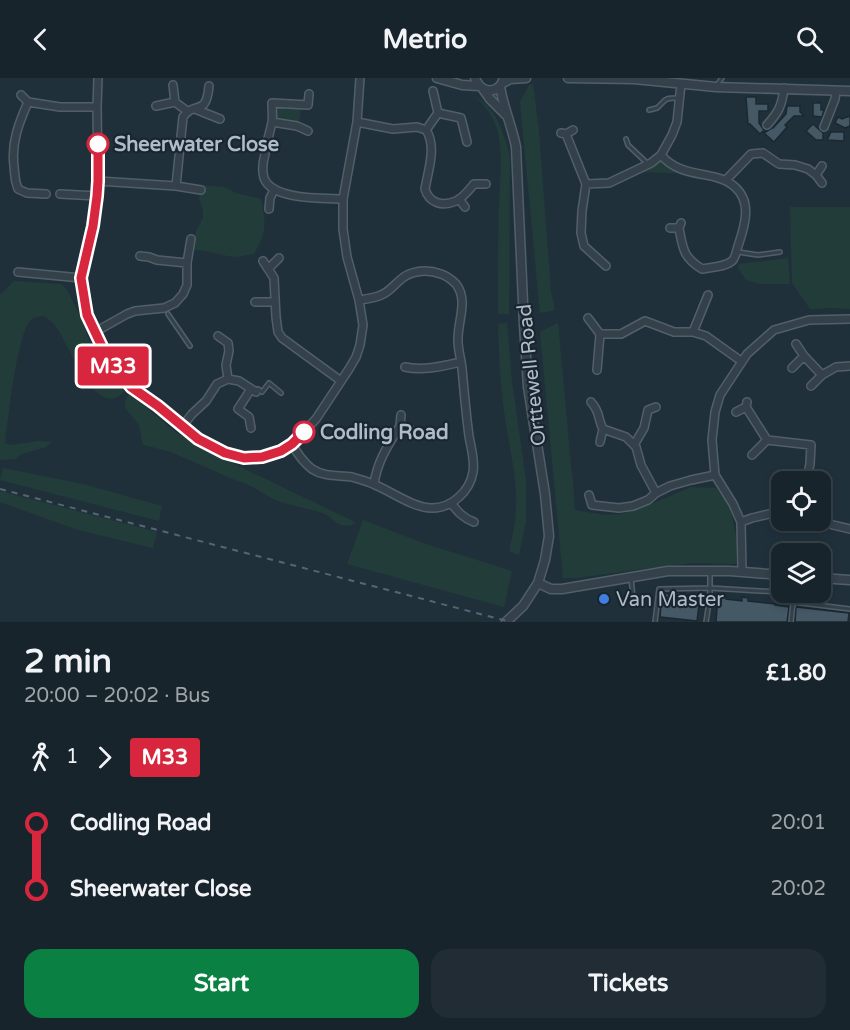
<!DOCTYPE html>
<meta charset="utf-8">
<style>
body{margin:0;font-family:"Varela Round",sans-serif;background:#212c34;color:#f1f3f6;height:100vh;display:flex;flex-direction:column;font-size:22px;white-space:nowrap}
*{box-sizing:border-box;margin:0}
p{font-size:20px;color:#9fa4a9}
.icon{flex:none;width:33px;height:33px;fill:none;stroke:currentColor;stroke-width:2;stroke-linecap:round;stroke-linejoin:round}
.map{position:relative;height:544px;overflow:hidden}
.side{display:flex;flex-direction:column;background:#18242c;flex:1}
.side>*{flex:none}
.badge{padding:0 12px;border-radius:4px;font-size:21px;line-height:39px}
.controls{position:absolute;left:771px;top:393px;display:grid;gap:12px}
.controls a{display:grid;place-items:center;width:60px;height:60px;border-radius:12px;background:#18242c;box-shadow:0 3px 9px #0003,0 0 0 2px #364148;font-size:30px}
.map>.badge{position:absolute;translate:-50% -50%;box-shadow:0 0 0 3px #fff}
.legs{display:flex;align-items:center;gap:9px;height:66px;padding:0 24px;font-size:20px}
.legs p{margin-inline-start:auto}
.overview{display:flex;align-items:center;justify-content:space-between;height:102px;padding:0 24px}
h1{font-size:33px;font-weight:700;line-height:45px}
.cta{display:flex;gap:12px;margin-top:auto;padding:12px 24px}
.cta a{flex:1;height:69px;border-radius:18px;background:#0b8043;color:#fff;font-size:24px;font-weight:700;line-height:69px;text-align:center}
.cta a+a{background:#212c34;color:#f1f3f6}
ul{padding:0 24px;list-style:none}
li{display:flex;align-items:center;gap:21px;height:66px;font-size:22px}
li i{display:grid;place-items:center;width:9px;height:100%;margin:0 8px;background:currentColor}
li i::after{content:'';width:15px;height:15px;margin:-8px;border:4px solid;border-radius:50%;background:#18242c}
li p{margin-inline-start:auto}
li:first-child i{background:linear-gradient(#0000 50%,currentColor 0)}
li:last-child i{background:linear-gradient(currentColor 50%,#0000 0)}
header{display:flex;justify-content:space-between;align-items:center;height:78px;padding:0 24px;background:#18242c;font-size:27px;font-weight:700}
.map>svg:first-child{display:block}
</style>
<header><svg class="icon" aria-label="back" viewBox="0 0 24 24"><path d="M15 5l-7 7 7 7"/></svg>Metrio<svg class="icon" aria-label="search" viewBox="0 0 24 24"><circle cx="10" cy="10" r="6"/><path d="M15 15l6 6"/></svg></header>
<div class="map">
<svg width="850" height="544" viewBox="0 0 850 544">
<rect width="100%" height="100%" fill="#20303b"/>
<path fill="#223c3a" d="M 533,6 L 539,54 L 551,214 L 555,232 L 540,235 L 520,24 L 529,7 Z
M 475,18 C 497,31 504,55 510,79 L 509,236 L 498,236 C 498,199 498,163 499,126 C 500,101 504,72 496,48 C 492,36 484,27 475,18 Z
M 275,25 L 301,29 L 299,45 L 273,42 Z
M 661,78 L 692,96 L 641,94 Z
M 202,107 L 224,109 L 236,115 L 261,121 C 266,146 267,154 254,176 C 246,176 241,179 235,179 C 221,178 208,172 195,172 L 193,170 L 195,156 L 203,140 L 203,132 L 199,120 Z
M 790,129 L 850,129 L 850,231 L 831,230 L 810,231 L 792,205 Z
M 788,180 L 790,206 L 759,206 L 746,202 L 738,190 L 739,186 Z
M 14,203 L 62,206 L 68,214 L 84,245 L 87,258 L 111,298 L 126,311 C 98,348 69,267 57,250 C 53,244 49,241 43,238 C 38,239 34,239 30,243 C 17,257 8,342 5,365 L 10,367 L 39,363 L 51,364 L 46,369 L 22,376 L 15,381 L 0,382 L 0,217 Z
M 507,245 L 512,304 L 526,403 L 526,443 L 519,477 L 509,473 C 512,460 515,447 516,433 C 518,399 508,366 504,333 C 500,304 499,275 498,246 Z
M 558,245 L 571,388 L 573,404 L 575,432 L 605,437 L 621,436 L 649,427 L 691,409 L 716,410 L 730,429 L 737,463 L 736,486 L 693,485 L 635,492 L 577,500 L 563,500 L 540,254 Z
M 130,315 L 174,353 L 216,378 L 224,381 L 355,444 L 352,447 C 334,450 336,440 322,435 C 307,430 290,428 276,422 C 262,416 252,406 237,403 L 171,374 L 144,367 C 140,361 142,354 139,348 C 136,341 127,335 125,328 C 124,323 127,319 130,315 Z
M 3,390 L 83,406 L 162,428 L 159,443 L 0,402 Z
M 0,413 L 157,454 L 153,470 L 78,452 L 0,424 Z
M 363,442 L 426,466 L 512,493 L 504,529 L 347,486 Z"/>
<path fill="#455865" stroke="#1b2831" stroke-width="1.5" d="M 746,19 L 756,19 L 756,26 L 768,26 L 768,33 L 759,33 L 759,45 L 764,52 L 760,56 L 750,46 L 748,46 Z
M 813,25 L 821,25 L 821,32 L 824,32 L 822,39 L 813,38 Z
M 787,28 L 800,28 L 800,34 L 804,38 L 794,38 L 785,47 L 787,49 L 774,64 L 764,55 L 772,50 L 773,50 L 786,36 Z
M 850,38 L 850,48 L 845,50 L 835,45 L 838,39 L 842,41 Z
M 813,46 L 823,55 L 823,62 L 816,62 L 806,53 Z
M 831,54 L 844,54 L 844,63 L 827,62 Z
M 677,514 L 685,515 L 685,517 L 700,519 L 697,543 L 660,539 L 662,515 L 677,517 Z
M 718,517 L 726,518 L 726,521 L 742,523 L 742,519 L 748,520 L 748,523 L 775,526 L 775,527 L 789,529 L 787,544 L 716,544 Z
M 796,529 L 849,535 L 848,544 L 795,544 Z"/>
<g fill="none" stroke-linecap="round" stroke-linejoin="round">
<defs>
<path id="service" d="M 717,7 L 722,0
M 649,32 L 657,30 C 667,21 663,20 678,20
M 626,61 L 628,67 L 647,85
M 738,174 L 758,177 L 780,174
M 168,236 L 190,268
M 257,313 L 258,311 L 262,314 L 269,305 L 281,315
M 631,500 L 633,519
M 793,524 L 850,531
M 655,544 L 659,511 L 710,510 L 794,515
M 706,544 L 710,518 L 710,495
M 791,544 L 794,516"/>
<path id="minor" d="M 98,0 L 97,29 L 98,103 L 92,148 L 81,200 L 83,222 L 87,237 L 107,279 L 131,309 L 158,328 L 198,361 L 225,375 L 244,380 L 263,379 L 281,373 L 292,366 L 316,341 L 349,291 L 356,279 L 360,267 L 363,247 L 359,222 L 347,179 L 343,151 L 343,121 L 357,44 L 360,0
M 173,7 L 175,24 L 187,33
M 433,13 L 438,35 L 461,40 L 467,64
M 309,16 L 308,27 L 272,25 C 272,31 273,38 272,44 C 270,55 266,65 265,76 C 263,83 262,93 264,100 C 272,122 322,120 343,121
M 21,17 L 28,24
M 156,28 L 175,24
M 195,31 L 220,41
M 272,44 L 297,48 L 308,53
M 357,44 L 393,51 L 417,49 L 426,52 L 438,35
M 767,47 C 778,35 782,28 784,10
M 824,49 L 835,21 L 836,13
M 426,52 C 437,68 428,93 425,111 C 429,125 442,129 456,123 C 463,120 469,112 474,106 L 486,106
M 561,55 L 566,56 L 573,52
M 566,56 L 586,106 L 582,133 L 581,155 L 584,168 L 606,188
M 661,77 C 682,102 715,91 735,109 C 752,124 745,147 739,165 C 737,170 736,178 733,182 C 727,189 711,189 702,191 C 683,179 683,171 679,150
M 822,88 L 816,97 L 822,105
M 726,102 L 751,76 L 763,75 L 779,86 L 795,87 L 808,91 L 816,97
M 98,103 L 176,108 L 201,112
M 586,106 L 609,105 L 651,85 L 661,77 L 672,57 L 677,44 L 681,6
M 176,108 L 183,39 C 195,22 206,40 209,8
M 46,116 L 27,115 L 18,111 C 14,101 15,97 14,88 C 11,64 19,45 28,24 L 60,29 L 97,29
M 60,116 L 97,118
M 459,121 L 465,129
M 269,131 L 270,120 L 274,112
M 670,150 L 679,150 L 681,145
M 140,178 L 149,179 L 157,182 L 187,185
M 263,183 L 274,200 L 276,239 L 278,254 L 282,260 L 341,303
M 268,191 L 279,180
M 18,194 L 81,200
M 255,224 L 274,224
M 588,240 L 600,256 L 597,292
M 95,254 L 127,236 L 135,233 L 164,230 L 175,225 L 183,216 L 187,207 L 187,185 L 191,161
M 693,254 L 708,217
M 600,256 L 621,256 L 645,243 L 674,254 L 693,254 L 706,258 L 741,283
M 218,258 L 228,265 L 229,273 L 226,287 L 228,301
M 796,266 L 804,278 L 822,297 L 836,289 L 850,288
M 405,289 C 424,293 443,288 461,284
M 792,290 L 804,278
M 811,308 L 822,297
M 251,311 L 238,331 L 249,339 L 251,350
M 591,324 C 601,335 597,340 603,351 L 626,359 L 636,369 L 641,387 L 656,415
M 746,329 L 767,362 L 811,367 L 810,386 L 806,404
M 736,334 L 746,329 L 747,324
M 401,337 L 400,348 L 410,351
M 182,349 L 192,336 L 206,323 L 217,306 L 228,301 L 239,303 L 256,314
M 600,364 L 603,351
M 292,366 C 297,375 304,385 312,391 C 324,399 338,397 352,399 C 359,401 366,403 373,406 C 391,413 413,430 432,430 C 452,430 470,413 473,394 C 475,382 471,370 469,358 C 466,336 464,313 462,290 C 461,281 458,272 458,263 C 457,244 469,223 456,206 C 452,202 447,198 441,196 C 427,191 410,192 399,203 C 393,208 389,214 381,217 C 375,220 366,221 359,222
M 634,367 L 644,350 L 648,332 L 656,329
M 752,377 L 767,362
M 374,406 C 377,384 388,367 400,348
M 589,417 L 592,427 L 619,430 L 633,428 L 648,422 L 656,415 L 670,408 L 691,402 L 715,397
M 451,425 C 458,434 463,440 474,444
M 820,441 L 833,447 L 850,451
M 741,444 L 752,440 L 782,433
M 742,494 L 741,444 L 733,426 L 715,397 L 712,362 L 715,334 L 720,317 L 747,276 L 774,252 L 809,242 L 850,241"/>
<path id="tertiary" d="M 437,0 L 462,7 L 479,8
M 475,0 C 481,16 499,17 504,0
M 568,0 L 634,1 L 716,9 L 850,13
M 503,5 L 510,1 L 526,0
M 500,8 C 503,29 512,48 516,69 L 524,247 L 528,309 L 545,416 L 549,458 L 545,482 L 538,505 L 523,528 L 506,544
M 483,11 L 490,21 L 506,37
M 820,500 L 850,502
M 538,505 L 551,511 L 562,511 L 668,493 L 730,493 L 782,497"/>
</defs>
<use href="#service" stroke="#515f69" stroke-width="6"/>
<use href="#minor" stroke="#515f69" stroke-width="10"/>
<use href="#tertiary" stroke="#515f69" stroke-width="11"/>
<use href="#service" stroke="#34414b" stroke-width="3"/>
<use href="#minor" stroke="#34414b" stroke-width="7"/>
<use href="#tertiary" stroke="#34414b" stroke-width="8"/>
<path stroke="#556672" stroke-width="2" stroke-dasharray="6 6" stroke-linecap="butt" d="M 0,411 L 511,544"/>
</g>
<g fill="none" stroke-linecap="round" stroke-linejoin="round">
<defs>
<path id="line-1" d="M 98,66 L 98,103 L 97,118 L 93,148 L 81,200 L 87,237 L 107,279 L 131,309 L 158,328 L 198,361 L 225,375 L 244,380 L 262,379 L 281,373 L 292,366 L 304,354"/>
</defs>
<use href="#line-1" stroke="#fff" stroke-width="14"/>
<use href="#line-1" stroke="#d7263d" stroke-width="9"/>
</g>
<g fill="#fff" stroke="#d7263d" stroke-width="3">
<circle cx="98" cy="66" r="10"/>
<circle cx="304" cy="354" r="10"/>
</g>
<circle fill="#3f7fe0" stroke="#19262f" stroke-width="2" cx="604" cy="521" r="6"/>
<g text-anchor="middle" stroke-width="4.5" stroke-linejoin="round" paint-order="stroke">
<g font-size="20" font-weight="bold" fill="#aebcc7" stroke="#19262f" text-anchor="start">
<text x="114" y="73">Sheerwater Close</text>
<text x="320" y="361">Codling Road</text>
</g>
<g font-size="20" fill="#aebcc7" stroke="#19262f">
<text transform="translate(531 297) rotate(-96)" y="7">Orttewell Road</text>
</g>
<g font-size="20" fill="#aebcc7" stroke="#19262f" text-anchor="start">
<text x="616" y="528">Van Master</text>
</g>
</g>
</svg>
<div class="controls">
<a><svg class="icon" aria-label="locate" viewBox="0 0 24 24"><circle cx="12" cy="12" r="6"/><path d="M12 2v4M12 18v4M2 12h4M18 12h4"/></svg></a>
<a><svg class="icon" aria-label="layers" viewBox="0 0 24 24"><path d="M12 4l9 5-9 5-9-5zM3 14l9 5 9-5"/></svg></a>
</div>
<b class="badge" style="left:113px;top:288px;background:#d7263d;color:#fff">M33</b>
</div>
<section class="side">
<div class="overview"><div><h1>2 min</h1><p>20:00 – 20:02 · Bus</p></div><b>£1.80</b></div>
<div class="legs"><svg class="icon" aria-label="walk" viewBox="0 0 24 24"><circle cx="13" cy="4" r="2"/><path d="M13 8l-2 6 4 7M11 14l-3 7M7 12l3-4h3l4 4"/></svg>1<svg class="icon" aria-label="forward" viewBox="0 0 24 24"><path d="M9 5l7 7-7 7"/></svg><b class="badge" style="background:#d7263d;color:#fff">M33</b></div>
<ul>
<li><i style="color:#d7263d"></i><b>Codling Road</b><p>20:01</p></li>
<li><i style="color:#d7263d"></i><b>Sheerwater Close</b><p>20:02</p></li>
</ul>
<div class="cta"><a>Start</a><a>Tickets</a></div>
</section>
